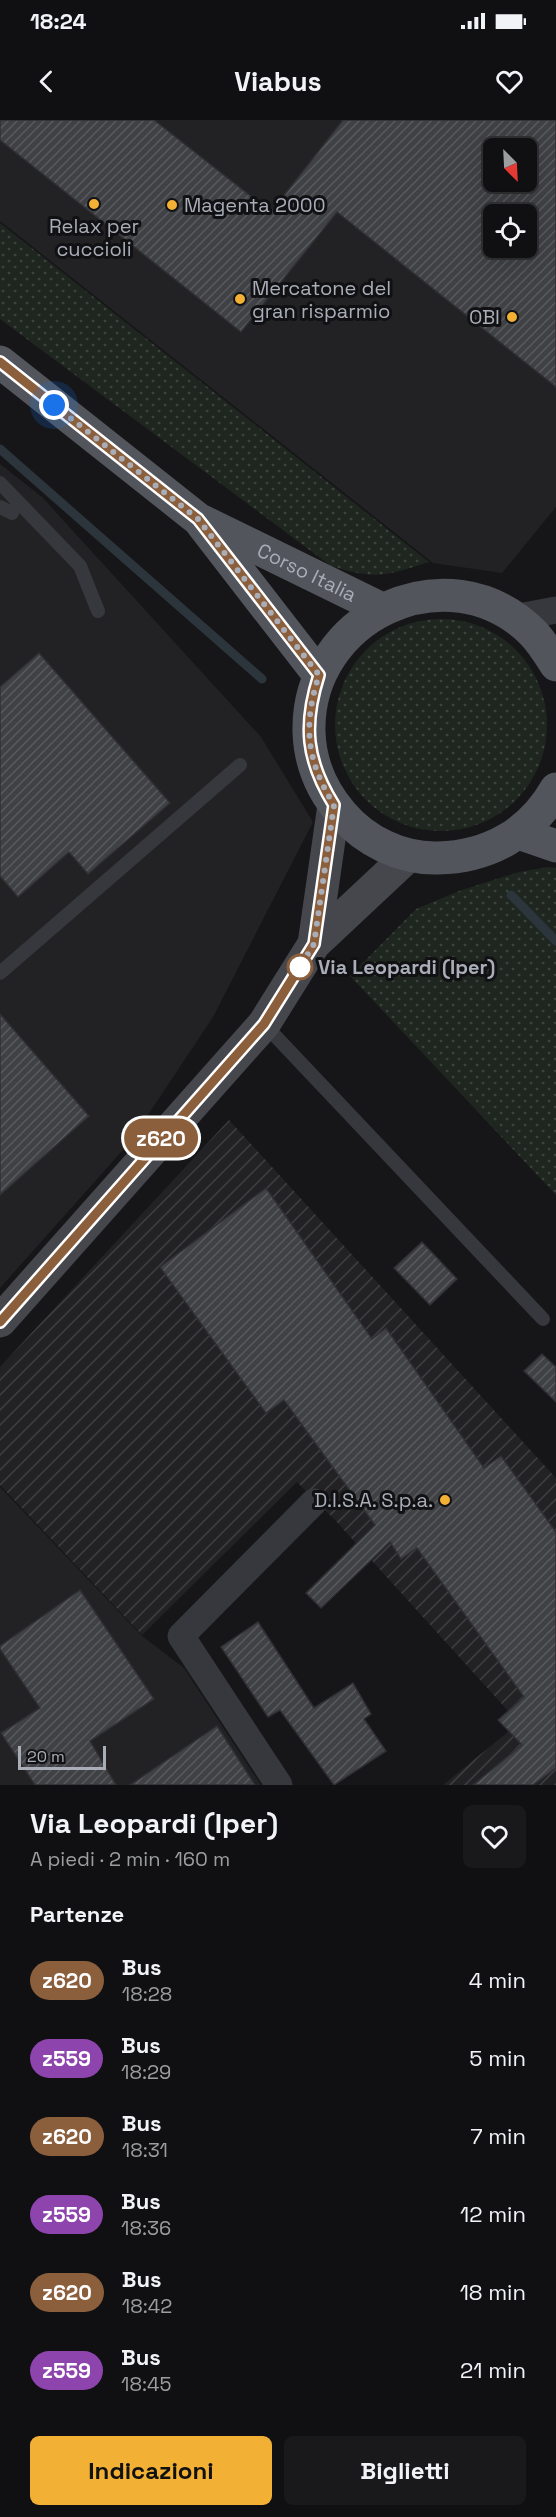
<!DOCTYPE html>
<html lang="it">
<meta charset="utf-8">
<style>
body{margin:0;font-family:"Space Grotesk",sans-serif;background:#19191b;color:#f1f3f6;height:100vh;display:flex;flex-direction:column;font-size:22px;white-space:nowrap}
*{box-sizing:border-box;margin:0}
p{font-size:20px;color:#9c9d9f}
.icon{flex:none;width:33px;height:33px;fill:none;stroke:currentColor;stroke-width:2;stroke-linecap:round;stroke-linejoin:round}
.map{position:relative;height:1665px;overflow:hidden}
.panel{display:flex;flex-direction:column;background:#101012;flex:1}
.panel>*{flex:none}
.badge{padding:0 12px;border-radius:20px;font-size:21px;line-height:39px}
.needle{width:39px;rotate:156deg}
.buttons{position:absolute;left:483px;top:18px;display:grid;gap:12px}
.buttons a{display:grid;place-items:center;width:54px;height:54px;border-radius:9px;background:#101012;box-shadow:0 6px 24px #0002,0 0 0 2px #303032;font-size:30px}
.scale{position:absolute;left:18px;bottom:15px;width:88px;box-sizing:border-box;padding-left:6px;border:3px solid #a8adb8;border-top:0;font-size:16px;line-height:21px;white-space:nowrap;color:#a8adb8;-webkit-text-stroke:4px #111113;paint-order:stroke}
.you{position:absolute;width:30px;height:30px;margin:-15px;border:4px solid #fff;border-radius:50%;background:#1a73e8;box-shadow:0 0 0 9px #1a73e833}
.map>.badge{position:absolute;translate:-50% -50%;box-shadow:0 0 0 3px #fff}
h2{padding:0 30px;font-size:22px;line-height:54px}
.round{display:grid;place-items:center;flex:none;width:63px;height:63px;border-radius:9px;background:#19191b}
.overview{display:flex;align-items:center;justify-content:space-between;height:102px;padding:0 30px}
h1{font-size:28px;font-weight:700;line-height:45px}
.button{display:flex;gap:12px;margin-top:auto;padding:12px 30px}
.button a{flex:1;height:69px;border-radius:9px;background:#f2b134;color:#111;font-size:24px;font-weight:700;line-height:69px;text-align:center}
.button a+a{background:#19191b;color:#f1f3f6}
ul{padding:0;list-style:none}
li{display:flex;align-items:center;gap:18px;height:78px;padding:0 30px}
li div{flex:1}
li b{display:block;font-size:22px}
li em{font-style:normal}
li .badge{min-width:66px;font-weight:700;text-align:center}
.status{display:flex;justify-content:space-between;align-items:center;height:42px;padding:0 30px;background:#101012;direction:ltr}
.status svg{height:16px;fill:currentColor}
header{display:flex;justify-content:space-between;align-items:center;height:78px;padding:0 30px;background:#101012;font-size:27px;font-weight:700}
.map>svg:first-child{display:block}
</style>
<div class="status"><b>18:24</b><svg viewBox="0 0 49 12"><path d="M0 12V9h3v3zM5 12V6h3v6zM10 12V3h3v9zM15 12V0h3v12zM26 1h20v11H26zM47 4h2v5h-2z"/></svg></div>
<header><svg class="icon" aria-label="back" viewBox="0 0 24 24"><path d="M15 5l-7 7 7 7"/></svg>Viabus<svg class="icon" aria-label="heart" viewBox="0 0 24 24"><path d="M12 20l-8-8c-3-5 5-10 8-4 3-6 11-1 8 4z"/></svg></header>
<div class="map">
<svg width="556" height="1665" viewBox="0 0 556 1665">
<defs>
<pattern id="industrial-furrows" width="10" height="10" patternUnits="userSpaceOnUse" patternTransform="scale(1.5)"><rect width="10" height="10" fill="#222225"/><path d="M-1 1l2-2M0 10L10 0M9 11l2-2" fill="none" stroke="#3f3f43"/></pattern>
<pattern id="grass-dots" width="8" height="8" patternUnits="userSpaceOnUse" patternTransform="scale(1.5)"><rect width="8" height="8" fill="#1e261f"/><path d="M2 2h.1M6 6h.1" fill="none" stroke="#3c433d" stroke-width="1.8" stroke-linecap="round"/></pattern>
<pattern id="building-hatch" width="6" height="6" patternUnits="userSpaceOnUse" patternTransform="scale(1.5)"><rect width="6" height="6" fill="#404145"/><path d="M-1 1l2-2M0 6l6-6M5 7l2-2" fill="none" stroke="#595a5e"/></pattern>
</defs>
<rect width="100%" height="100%" fill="#161618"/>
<path fill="#222225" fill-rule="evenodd" d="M 0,0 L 556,0 L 556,387 L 502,453 L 433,443 L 0,101 ZM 494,28 L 526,28 L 526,62 L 494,62 ZM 494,94 L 526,94 L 526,128 L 494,128 Z
M 0,344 L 42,377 L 261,617 L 313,702 L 213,897 L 130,1022 L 0,1168 Z
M 0,1367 L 142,1516 L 184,1548 L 261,1665 L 0,1665 Z"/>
<path fill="url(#industrial-furrows)" d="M 229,1000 L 556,1358 L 556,1665 L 443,1665 L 519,1603 L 334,1399 L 297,1362 L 142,1515 L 0,1365 L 0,1247 Z"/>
<path fill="url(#grass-dots)" d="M 0,103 L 429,442 C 386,456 376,460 331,446 L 0,199 Z
M335 605a106 106 0 1 1 212 0a106 106 0 1 1-212 0Z
M 548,747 L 556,748 L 556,1075 L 350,856 L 416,789 L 459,771 L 519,752 Z"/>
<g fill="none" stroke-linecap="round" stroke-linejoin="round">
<path stroke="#2c353c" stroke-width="9" d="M 0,329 L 262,559
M 511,775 L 556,821"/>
</g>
<path fill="url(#building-hatch)" stroke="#303034" stroke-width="1.5" fill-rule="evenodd" d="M 0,0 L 154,0 L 271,92 L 343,0 L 556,0 L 556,267 L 337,92 L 241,212 L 0,20 ZM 494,28 L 526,28 L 526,62 L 494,62 ZM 494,94 L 526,94 L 526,128 L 494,128 Z
M 39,533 L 170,683 L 88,754 L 69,732 L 18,777 L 0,756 L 0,567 Z
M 0,894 L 89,996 L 0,1075 Z
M 266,1068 L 372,1219 L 386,1208 L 484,1348 L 501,1336 L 556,1412 L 556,1648 L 533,1665 L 473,1665 L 522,1625 L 498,1600 L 524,1577 L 417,1428 L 401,1439 L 390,1422 L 321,1488 L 306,1473 L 375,1405 L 284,1280 L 266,1293 L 160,1147 Z
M 422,1122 L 457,1159 L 430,1185 L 394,1148 Z
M 542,1234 L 556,1247 L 556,1282 L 524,1251 Z
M 80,1470 L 154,1579 L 90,1621 L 116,1665 L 35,1665 L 1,1613 L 40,1588 L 0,1529 L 0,1526 Z
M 258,1502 L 314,1588 L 353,1563 L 371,1594 L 364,1599 L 386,1631 L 334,1665 L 280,1590 L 268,1597 L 221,1527 Z
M 217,1606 L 255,1665 L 130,1665 Z"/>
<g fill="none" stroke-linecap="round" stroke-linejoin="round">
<path stroke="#37383d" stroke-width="14" d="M 0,363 L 80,446 L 98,491
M 0,387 L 12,393
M 0,853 L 240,645
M 264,904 L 543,1199"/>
<path stroke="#37383d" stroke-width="27" d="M 513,498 L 556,490
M 279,1665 L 181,1516 L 314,1382"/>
<path stroke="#45474d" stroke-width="33" d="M 314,824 L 334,685
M 0,1201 L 264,904 L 314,824 L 409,735"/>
<g stroke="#53555c" stroke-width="33">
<path id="s1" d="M 0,242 L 198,399 L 382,489"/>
<path d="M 202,404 L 319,555"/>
<path d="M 556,545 C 549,534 542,522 532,512 C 447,429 306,497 309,612 C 310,643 322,671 342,694 C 365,721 401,739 438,738 C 489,737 531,713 556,669"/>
<path d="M 518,713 L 556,726"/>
</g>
</g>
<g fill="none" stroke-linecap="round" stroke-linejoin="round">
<defs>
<path id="line" d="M 0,242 L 198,399 L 319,555 C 303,605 306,640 334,685 L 314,824 L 264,904 L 0,1202"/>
</defs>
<use href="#line" stroke="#fff" stroke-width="14"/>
<use href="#line" stroke="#8b5e3c" stroke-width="9"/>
<path stroke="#a8adb8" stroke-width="6" stroke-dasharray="0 10.8" d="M 54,285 L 198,399 L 319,555 C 303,605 306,640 334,685 L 314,824 L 300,847"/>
</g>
<g fill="#f2b134" stroke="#111113" stroke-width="2">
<circle cx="94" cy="84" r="6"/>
<circle cx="172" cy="85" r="6"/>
<circle cx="240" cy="179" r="6"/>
<circle cx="512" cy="197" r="6"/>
<circle cx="445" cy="1380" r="6"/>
</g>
<circle fill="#fff" stroke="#8b5e3c" stroke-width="3" cx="300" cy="847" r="12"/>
<g text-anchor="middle" stroke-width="6" stroke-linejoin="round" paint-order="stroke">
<g font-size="20" fill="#a8adb8" stroke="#111113" text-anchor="start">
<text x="184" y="92">Magenta 2000</text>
<text x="94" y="113" text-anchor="middle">Relax per<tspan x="94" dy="23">cuccioli</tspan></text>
<text x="252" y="175">Mercatone del<tspan x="252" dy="23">gran risparmio</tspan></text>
<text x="500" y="204" text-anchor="end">OBI</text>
<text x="433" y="1387" text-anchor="end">D.I.S.A. S.p.a.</text>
</g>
<g font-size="20" fill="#a8adb8" stroke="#111113">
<text dy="7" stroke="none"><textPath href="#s1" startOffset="374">Corso Italia</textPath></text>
</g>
<g font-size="20" font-weight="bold" fill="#a8adb8" stroke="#111113" text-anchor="start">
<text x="318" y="854">Via Leopardi (Iper)</text>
</g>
</g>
</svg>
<div class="buttons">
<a><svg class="needle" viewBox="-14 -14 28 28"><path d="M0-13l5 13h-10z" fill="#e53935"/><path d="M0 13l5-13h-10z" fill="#9c9d9f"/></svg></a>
<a><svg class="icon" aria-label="locate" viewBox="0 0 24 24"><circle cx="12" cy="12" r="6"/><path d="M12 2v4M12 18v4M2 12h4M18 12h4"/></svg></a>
</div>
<div class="scale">20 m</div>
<div class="you" style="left:54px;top:285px"></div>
<b class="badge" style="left:161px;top:1018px;background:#8b5e3c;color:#fff">z620</b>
</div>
<section class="panel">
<div class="overview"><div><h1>Via Leopardi (Iper)</h1><p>A piedi · 2 min · 160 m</p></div><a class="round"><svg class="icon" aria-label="heart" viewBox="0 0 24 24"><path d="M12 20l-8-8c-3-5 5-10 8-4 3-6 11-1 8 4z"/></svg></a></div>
<h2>Partenze</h2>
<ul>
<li><span class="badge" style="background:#8b5e3c;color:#fff">z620</span><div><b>Bus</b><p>18:28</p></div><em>4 min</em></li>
<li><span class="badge" style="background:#8e44ad;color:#fff">z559</span><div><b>Bus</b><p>18:29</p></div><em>5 min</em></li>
<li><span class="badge" style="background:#8b5e3c;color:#fff">z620</span><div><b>Bus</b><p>18:31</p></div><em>7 min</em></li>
<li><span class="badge" style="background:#8e44ad;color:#fff">z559</span><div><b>Bus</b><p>18:36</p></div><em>12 min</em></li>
<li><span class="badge" style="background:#8b5e3c;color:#fff">z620</span><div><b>Bus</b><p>18:42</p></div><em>18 min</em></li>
<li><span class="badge" style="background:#8e44ad;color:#fff">z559</span><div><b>Bus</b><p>18:45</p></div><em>21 min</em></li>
</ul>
<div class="button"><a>Indicazioni</a><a>Biglietti</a></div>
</section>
